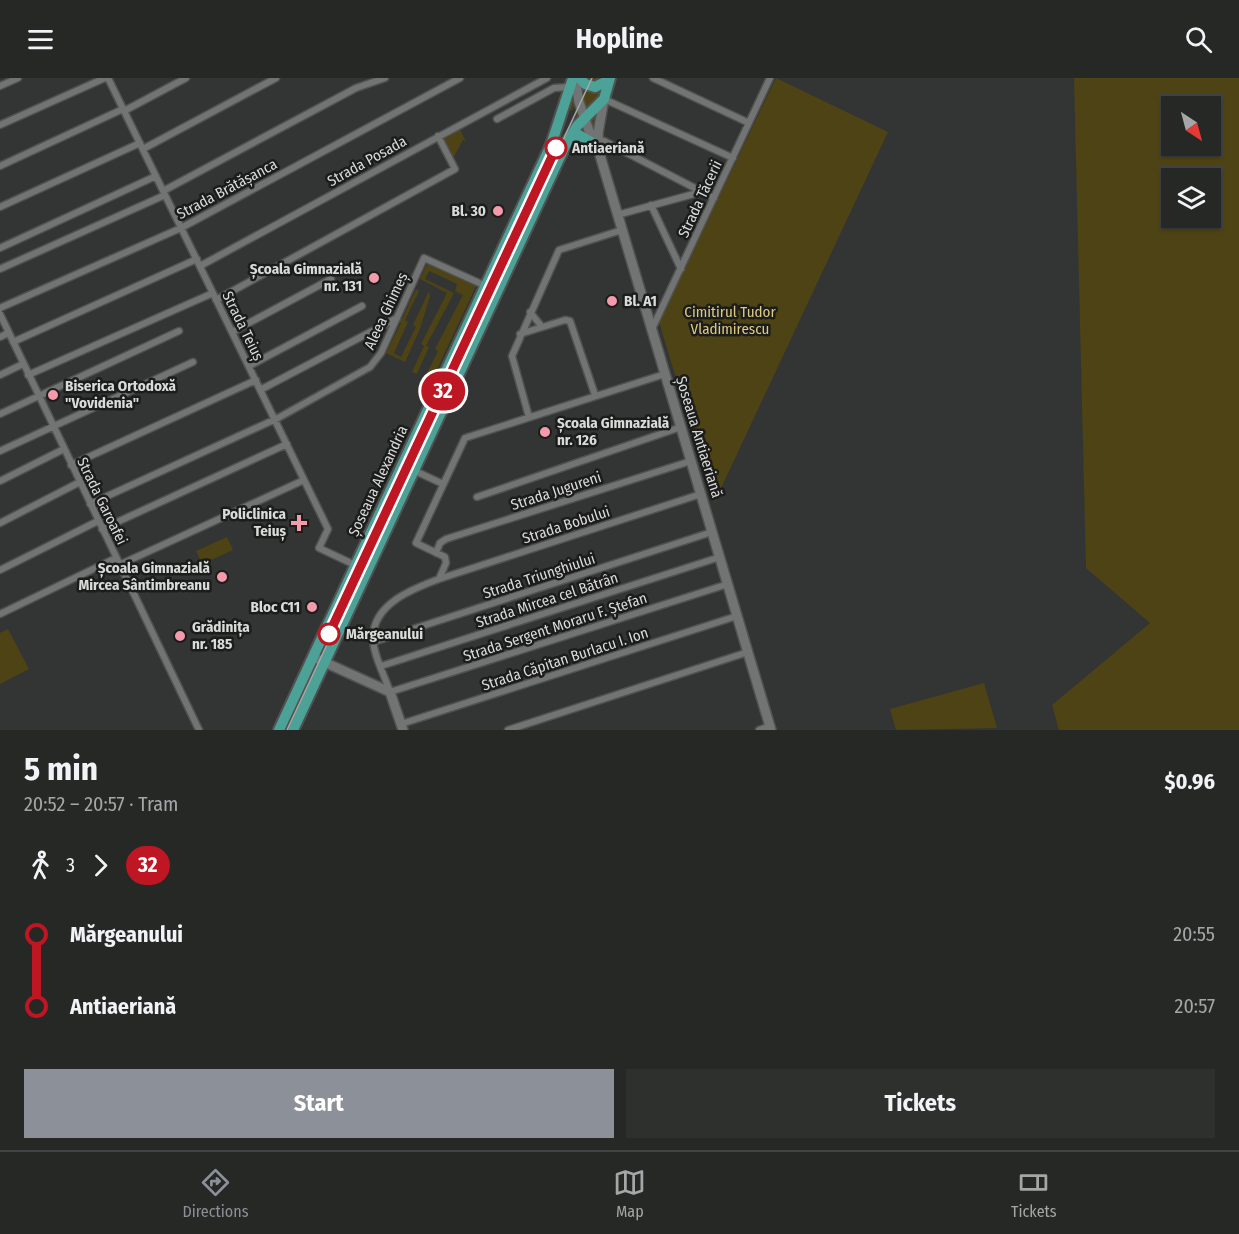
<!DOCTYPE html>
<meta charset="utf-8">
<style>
body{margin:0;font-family:"Fira Sans Condensed",sans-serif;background:#2e302e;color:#f1f3f6;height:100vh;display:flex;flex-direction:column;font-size:22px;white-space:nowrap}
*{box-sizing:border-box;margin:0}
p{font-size:20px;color:#a4a6a7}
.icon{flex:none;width:33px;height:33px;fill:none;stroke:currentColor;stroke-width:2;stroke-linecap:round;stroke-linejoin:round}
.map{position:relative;height:652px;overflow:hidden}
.details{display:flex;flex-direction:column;background:#262826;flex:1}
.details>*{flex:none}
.badge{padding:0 12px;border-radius:20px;font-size:21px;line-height:39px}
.needle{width:39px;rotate:144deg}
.buttons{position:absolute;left:1161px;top:18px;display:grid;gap:12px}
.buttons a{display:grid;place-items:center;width:60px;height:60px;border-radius:0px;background:#262826;box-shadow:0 2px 4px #0004,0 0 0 2px #424443;font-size:30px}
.map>.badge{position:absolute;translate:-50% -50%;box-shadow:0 0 0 3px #fff}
.legs{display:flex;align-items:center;gap:9px;height:66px;padding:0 24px;font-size:20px}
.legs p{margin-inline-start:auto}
.overview{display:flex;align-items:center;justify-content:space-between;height:102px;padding:0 24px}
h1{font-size:33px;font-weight:700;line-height:45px}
.primary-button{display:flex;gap:12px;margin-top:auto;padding:12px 24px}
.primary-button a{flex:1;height:69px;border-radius:0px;background:#8c9099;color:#fff;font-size:24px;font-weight:700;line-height:69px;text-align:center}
.primary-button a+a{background:#2e302e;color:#f1f3f6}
ul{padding:0 24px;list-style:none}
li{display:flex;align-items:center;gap:21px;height:72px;font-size:22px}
li i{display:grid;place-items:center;width:9px;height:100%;margin:0 8px;background:currentColor}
li i::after{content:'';width:15px;height:15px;margin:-8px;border:4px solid;border-radius:50%;background:#262826}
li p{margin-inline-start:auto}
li:first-child i{background:linear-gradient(#0000 50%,currentColor 0)}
li:last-child i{background:linear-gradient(currentColor 50%,#0000 0)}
header{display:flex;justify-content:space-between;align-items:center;height:78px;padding:0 24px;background:#262826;font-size:27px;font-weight:700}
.tab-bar{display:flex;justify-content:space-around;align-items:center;height:84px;border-top:2px solid #424443;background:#262826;font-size:16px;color:#a4a6a7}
.tab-bar a{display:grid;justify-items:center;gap:3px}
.tab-bar .active{color:#8c9099}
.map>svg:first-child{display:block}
</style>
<header><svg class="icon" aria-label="menu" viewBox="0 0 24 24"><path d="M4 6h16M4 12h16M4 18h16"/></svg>Hopline<svg class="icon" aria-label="search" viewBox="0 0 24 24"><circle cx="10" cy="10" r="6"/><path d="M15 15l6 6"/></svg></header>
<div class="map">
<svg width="1239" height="652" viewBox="0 0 1239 652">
<rect width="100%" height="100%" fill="#323533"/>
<path fill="#4e4314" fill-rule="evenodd" d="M 573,0 L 610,0 L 598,66 L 585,41 L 579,45 L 574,36 L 587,8 L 584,7 L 572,33 L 564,27 Z
M 776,0 L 888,54 L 714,425 L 659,244 Z
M 1074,0 L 1239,0 L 1239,652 L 1059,652 L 1052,627 L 1150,545 L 1086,490 ZM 1172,28 L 1210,28 L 1210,68 L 1172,68 ZM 1172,100 L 1210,100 L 1210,140 L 1172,140 Z
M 460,51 L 466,64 L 463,62 L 452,82 L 442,62 Z
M 427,186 L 476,208 L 432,302 L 425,299 L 438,273 L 435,271 L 463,217 L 455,213 L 457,206 L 429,193 L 425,201 L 454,215 L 426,268 L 429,269 L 417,296 L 412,294 L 424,268 L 421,266 L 447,215 L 420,201 Z
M 416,211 L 419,213 L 405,242 L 408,244 L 394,275 L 401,279 L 416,249 L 413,247 L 429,213 L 430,218 L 420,251 L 405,284 L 386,275 L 401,245 L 397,243 L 398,240 L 402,241 Z
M 227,459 L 233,472 L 202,486 L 196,473 Z
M 8,551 L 29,591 L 0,606 L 0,555 Z
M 984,605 L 997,650 L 896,652 L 890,631 Z"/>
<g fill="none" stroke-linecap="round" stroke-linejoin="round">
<defs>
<path id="street" d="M 108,0 L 328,451 L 319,470 L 355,487
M 653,0 L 749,45
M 0,8 L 18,0
M 604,21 L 733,80
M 124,33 L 186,0
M 497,41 L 554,10 L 569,9
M 0,47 L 105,0
M 598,64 L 604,63 L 714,120
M 143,71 L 276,0
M 0,88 L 123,31
M 163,113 L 356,10 L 385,0
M 651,127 L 681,191
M 0,129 L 140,65
M 617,137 L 701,114
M 0,170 L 156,98
M 200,188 L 547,0
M 0,191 L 165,117
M 216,222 L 455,91 L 438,58
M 0,230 L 181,150 L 460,0
M 530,234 L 542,249
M 0,236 L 199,652
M 652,251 L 770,0
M 232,254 L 331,201
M 520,256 L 565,242 L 570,243 L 595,317
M 0,259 L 8,255
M 13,264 L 197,181
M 249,288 L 362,228
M 665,296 L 465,360 L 416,465 L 445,479 L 446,485 L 439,501 C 412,511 373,526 373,560 C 373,577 385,598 390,614 L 728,506
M 0,297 L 23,286
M 28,297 L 213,215
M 260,312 L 397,240
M 0,336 L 179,253
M 529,339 L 512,278 L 559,172 L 622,152
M 0,373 L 193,284
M 71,387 L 256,302
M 413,392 L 443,406
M 0,403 L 64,371
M 477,419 L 681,349
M 90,426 L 278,340 L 370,289 L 381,275 L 424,180 L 486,208
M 0,445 L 80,404
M 102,451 L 287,366
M 436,475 L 440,465 L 446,461 L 691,383
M 119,487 L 304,402
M 0,492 L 98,443
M 439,501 L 701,416
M 0,536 L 116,480
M 373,564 L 712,454
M 381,588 L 720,479
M 401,646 L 737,538
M 508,652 L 748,574
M 759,652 L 770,648"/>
<path id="secondary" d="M 575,0 L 579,24 L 594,67
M 604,21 L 598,55 L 599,74 L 771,652
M 313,579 L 390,614 L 403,652"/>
<path id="primary" d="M 580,0 L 585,6 L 595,9 L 609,2
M 568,62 L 579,57 L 593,65
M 279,652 L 551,67 L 573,0
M 293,652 L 565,68 L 577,48 L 604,21 L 610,0"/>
</defs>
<use href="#street" stroke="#4f5250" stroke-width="9"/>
<use href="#secondary" stroke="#4f5250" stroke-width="12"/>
<use href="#primary" stroke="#4f5250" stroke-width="14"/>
<use href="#street" stroke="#717472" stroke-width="6"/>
<use href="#secondary" stroke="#717472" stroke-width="9"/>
<use href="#primary" stroke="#4ca297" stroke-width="10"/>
<path stroke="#a5a8a6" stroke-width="1.5" d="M 287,652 L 592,0"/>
</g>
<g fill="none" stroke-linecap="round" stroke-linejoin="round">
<defs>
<path id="line-1" d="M 329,556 L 556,70"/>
</defs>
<use href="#line-1" stroke="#fff" stroke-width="14"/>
<use href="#line-1" stroke="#be1622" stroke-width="9"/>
</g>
<g fill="#fff" stroke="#be1622" stroke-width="3">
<circle cx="556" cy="70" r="10"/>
<circle cx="329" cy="556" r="10"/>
</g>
<g fill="#f39aab" stroke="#1b1c1b" stroke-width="2">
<circle cx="498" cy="133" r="6"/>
<circle cx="374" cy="200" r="6"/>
<circle cx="612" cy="223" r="6"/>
<circle cx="53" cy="317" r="6"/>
<circle cx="545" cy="354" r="6"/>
<path d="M296 436h6v6h6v6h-6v6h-6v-6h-6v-6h6z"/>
<circle cx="222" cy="499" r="6"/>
<circle cx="312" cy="529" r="6"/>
<circle cx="180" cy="558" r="6"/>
</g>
<g text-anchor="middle" stroke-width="5" stroke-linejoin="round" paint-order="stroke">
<g font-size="15" font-weight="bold" fill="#d9dbd9" stroke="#1b1c1b" text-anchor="start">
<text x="572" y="75">Antiaeriană</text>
<text x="346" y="561">Mărgeanului</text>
</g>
<g font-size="15" fill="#d9dbd9" stroke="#1b1c1b">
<text transform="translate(367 83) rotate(-29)" y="5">Strada Posada</text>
<text transform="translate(227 111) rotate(-28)" y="5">Strada Brătășanca</text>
<text transform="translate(700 121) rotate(-65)" y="5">Strada Tăcerii</text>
<text transform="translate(386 233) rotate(-65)" y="5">Aleea Ghimeș</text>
<text transform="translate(243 248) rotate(64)" y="5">Strada Teiuș</text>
<text transform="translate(699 359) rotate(73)" y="5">Șoseaua Antiaeriană</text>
<text transform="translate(378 403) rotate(-65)" y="5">Șoseaua Alexandria</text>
<text transform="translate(556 413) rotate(-18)" y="5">Strada Jugureni</text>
<text transform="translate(102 423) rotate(64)" y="5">Strada Garoafei</text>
<text transform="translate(566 447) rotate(-18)" y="5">Strada Bobului</text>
<text transform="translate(539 498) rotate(-18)" y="5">Strada Triunghiului</text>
<text transform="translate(547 522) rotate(-18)" y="5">Strada Mircea cel Bătrân</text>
<text transform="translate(555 549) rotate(-18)" y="5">Strada Sergent Moraru F. Ștefan</text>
<text transform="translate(565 581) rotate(-18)" y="5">Strada Căpitan Burlacu I. Ion</text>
</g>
<g font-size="15" font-weight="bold" fill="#d9dbd9" stroke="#1b1c1b" text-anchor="end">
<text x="486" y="138">Bl. 30</text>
<text x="362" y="196">Școala Gimnazială<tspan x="362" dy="17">nr. 131</tspan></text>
<text x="624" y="228" text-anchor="start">Bl. A1</text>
<text x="65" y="313" text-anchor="start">Biserica Ortodoxă<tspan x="65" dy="17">"Vovidenia"</tspan></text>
<text x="557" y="350" text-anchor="start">Școala Gimnazială<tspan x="557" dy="17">nr. 126</tspan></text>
<text x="286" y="441">Policlinica<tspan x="286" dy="17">Teiuș</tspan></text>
<text x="210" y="495">Școala Gimnazială<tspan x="210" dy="17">Mircea Sântimbreanu</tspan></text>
<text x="300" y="534">Bloc C11</text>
<text x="192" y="554" text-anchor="start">Grădinița<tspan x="192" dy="17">nr. 185</tspan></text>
</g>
<g font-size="15" fill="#ddca80" stroke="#1b1c1b">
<text x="730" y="239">Cimitirul Tudor<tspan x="730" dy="17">Vladimirescu</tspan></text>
</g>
</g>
</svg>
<div class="buttons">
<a><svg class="needle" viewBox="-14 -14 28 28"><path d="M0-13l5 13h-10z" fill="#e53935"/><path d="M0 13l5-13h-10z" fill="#a4a6a7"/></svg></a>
<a><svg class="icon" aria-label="layers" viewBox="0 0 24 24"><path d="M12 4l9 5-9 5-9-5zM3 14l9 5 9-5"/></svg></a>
</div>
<b class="badge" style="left:443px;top:313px;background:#be1622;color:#fff">32</b>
</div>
<section class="details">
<div class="overview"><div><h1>5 min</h1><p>20:52 – 20:57 · Tram</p></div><b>$0.96</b></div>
<div class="legs"><svg class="icon" aria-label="walk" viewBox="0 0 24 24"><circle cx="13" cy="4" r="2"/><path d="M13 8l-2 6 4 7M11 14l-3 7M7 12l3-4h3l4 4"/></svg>3<svg class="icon" aria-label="forward" viewBox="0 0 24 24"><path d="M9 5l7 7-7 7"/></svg><b class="badge" style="background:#be1622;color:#fff">32</b></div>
<ul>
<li><i style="color:#be1622"></i><b>Mărgeanului</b><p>20:55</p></li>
<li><i style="color:#be1622"></i><b>Antiaeriană</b><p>20:57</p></li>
</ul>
<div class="primary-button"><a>Start</a><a>Tickets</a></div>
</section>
<nav class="tab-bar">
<a class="active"><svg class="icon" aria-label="directions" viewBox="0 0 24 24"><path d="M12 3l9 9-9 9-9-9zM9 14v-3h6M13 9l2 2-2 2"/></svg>Directions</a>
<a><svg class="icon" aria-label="map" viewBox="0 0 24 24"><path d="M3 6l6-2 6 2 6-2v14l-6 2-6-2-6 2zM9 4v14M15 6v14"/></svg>Map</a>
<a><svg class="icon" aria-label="tickets" viewBox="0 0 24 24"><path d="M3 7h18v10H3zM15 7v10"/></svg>Tickets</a>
</nav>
